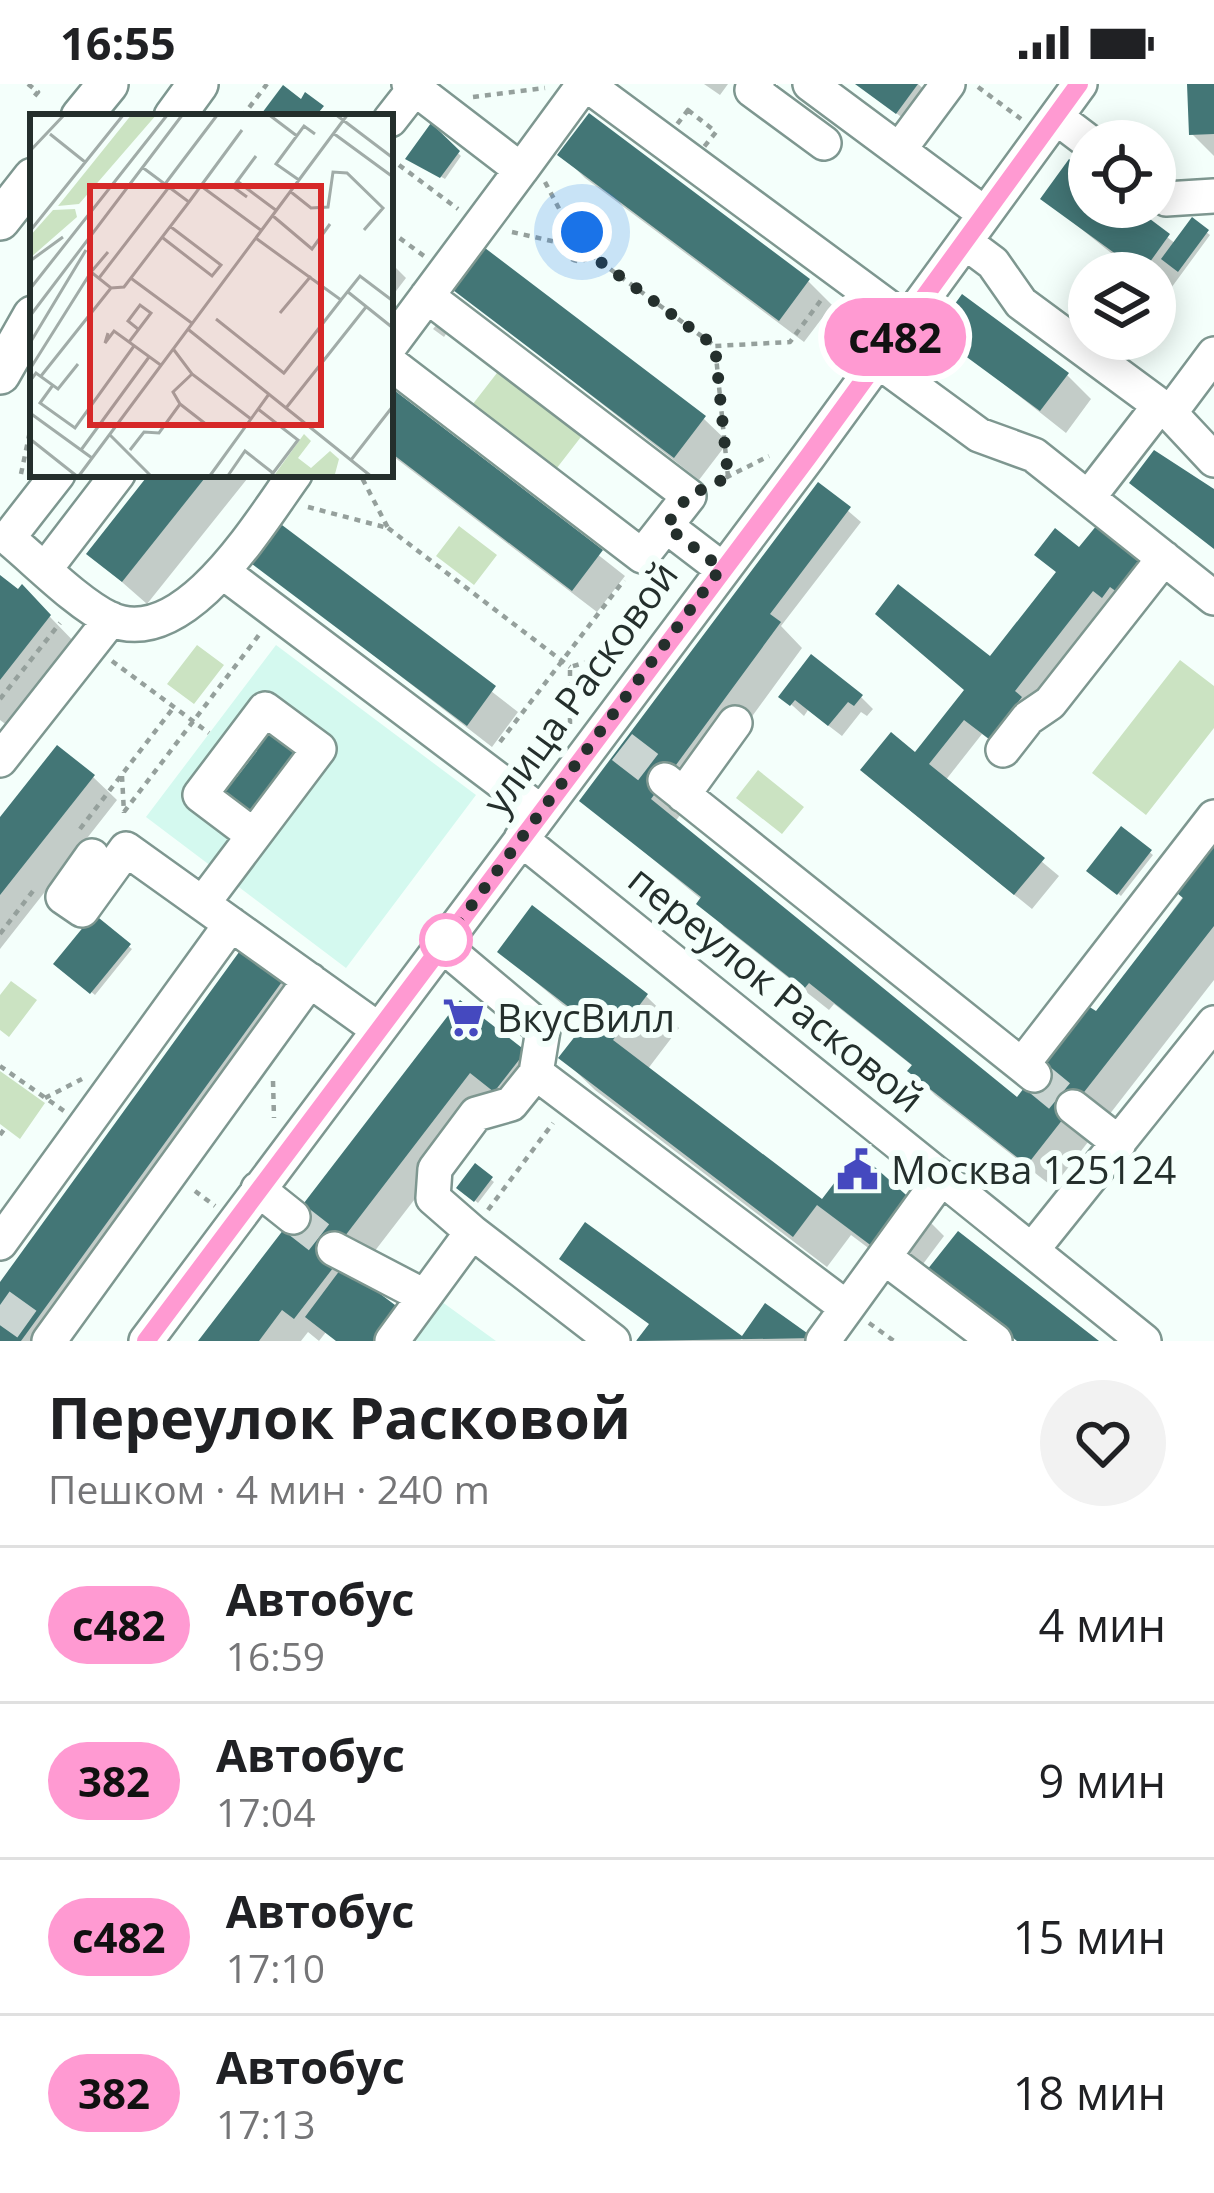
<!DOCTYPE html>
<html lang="ru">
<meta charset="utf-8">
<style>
body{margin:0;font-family:"Open Sans",sans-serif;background:#f2f2f2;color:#202124;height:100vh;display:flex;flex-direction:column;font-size:45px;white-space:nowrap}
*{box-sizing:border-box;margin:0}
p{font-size:39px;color:#757577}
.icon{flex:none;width:66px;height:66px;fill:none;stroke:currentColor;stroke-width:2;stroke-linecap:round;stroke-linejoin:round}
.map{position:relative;height:1257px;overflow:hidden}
.side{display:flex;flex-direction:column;background:#fff;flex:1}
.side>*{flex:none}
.badge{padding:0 24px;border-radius:39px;font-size:42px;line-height:78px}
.tools{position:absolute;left:1068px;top:36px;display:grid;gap:24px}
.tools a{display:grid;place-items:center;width:108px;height:108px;border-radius:50%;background:#fff;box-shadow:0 6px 30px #0003;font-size:60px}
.you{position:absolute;width:60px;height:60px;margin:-30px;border:9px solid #fff;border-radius:50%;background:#1a73e8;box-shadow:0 0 0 18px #1a73e833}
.map>.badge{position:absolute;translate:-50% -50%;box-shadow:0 0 0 6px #fff}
.round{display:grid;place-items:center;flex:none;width:126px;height:126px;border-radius:63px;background:#f2f2f2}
.head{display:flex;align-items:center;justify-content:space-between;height:204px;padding:0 48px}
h1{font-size:57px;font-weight:700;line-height:90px}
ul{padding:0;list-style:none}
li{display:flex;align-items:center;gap:36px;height:156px;padding:0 48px;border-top:3px solid #e0e0e0}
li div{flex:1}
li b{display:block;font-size:45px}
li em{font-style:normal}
li .badge{min-width:132px;font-weight:700;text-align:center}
.status{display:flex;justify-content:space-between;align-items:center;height:84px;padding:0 60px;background:#fff;direction:ltr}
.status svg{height:33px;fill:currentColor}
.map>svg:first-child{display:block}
</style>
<div class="status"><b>16:55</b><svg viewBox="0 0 49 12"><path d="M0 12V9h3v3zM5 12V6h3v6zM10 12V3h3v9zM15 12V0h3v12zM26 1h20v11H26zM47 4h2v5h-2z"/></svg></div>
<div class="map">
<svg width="1214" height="1257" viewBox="0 0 1214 1257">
<rect width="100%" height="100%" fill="#f4fffb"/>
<path fill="#d4f9ef" d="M 276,561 L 476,711 L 346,884 L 146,733 Z
M 438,1215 L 496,1257 L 407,1257 Z"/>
<path fill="#cbe3c2" d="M 500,285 L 584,349 L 553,389 L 469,325 Z
M 459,442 L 497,471 L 474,501 L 436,472 Z
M 197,561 L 224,581 L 194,620 L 167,600 Z
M 1180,576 L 1214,602 L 1214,644 L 1146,731 L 1092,689 Z
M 758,686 L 804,723 L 782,750 L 736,714 Z
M 11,897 L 37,916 L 9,953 L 0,946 L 0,911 Z
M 0,987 L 45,1019 L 20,1055 L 0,1040 Z"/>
<path fill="#0003" d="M 704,0 L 728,0 L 720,11 Z
M 857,0 L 918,0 L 926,7 L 904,35 Z
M 1190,0 L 1214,0 L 1214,72 L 1191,49 Z
M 431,44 L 461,72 L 445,95 L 409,74 Z
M 561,70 L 808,197 L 832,221 L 804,258 L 585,94 Z
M 1089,94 L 1089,123 L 1128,123 L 1176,160 L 1192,137 L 1210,151 L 1166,211 L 1155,203 L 1155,189 L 1136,189 L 1044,115 Z
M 390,178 L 406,194 L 390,215 Z
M 457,206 L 704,335 L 728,358 L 699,396 Z
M 438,239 L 448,247 L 444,253 L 433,245 Z
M 938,248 L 1067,291 L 1091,315 L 1066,349 Z
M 390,307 L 625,492 L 597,528 L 390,370 Z
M 153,390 L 251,390 L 147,520 L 90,470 Z
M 819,402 L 861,438 L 781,542 L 802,564 L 675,738 L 1017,1017 L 1096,932 L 1214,770 L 1214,896 L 1053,1103 L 935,1011 L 911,987 L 914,983 L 834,920 L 829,926 L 724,843 L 702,816 L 583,717 Z
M 278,442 L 518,628 L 492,663 L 252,477 Z
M 1080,468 L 1147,483 L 1007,669 L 982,650 L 945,697 L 1059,792 L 1032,825 L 880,702 L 915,672 Z
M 0,496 L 18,509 L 22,504 L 82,566 L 16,648 L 0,636 Z
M 782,612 L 861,613 L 873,625 L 867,632 L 861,628 L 842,652 L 808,626 L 804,632 Z
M 93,693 L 117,716 L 0,865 L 0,738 Z
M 1122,746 L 1153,771 L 1121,812 L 1090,786 Z
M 94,834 L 132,865 L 95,911 L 57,880 Z
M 500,868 L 646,912 L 679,944 L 647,986 L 822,1120 L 912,1120 L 944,1152 L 911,1196 L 851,1151 L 827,1183 L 595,1006 L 562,974 L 587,941 Z
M 282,897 L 306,921 L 61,1257 L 0,1257 L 0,1203 Z
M 461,920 L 548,993 L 495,1011 L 354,1194 L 387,1257 L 338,1257 L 326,1248 L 319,1257 L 308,1248 L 301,1257 L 201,1257 Z
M 475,1083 L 494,1098 L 478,1119 L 459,1103 Z
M 586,1143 L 742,1256 L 766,1223 L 813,1257 L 640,1257 L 652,1241 Z"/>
<path fill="#437676" d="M 855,0 L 918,0 L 896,30 Z
M 1187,0 L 1214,0 L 1214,50 L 1189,51 Z
M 283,1 L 301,15 L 305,8 L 324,22 L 319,28 L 326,33 L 259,33 Z
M 589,29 L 810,195 L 779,237 L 557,71 Z
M 431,39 L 460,67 L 440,94 L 405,75 Z
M 1069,75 L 1089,90 L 1089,123 L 1134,123 L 1170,150 L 1142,189 L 1040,115 Z
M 1192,133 L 1209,146 L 1178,188 L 1161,175 Z
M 485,164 L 706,332 L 674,374 L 453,206 Z
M 962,210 L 1069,289 L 1040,327 L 934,249 Z
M 390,303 L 603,466 L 572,507 L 390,368 Z
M 1154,366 L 1214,405 L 1214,465 L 1129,399 Z
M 149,390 L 208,390 L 122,498 L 86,470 Z
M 818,398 L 851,423 L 770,530 L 781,538 L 651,715 L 1017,1013 L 1088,922 L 1096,927 L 1183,814 L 1177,809 L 1214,761 L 1214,842 L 1027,1081 L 907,987 L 912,981 L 809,899 L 804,905 L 696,820 L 701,813 L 579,717 Z
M 278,438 L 496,602 L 467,642 L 248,477 Z
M 1097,441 L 1149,481 L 1117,508 L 1110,503 L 1102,514 L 1093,507 L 1015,607 L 1022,613 L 989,655 L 964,636 L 929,680 L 1045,774 L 1014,811 L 860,686 L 891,648 L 915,668 L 964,606 L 875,530 L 898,500 L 990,572 L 1056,488 L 1034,471 L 1055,444 L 1079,463 Z
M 0,491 L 18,505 L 22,500 L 51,531 L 0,596 Z
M 811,570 L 863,611 L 854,622 L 848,618 L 828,642 L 795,616 L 790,622 L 778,613 Z
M 265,641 L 301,668 L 250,734 L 215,708 L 230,688 L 237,693 L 257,667 L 250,662 Z
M 57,661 L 95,691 L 0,811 L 0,733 Z
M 1121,742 L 1152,766 L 1117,811 L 1086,787 Z
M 532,821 L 648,910 L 613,956 L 822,1115 L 858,1068 L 914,1118 L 877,1166 L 817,1121 L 793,1153 L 558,974 L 587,937 L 497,868 Z
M 94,830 L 131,860 L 90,910 L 53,880 Z
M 242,864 L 284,895 L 21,1257 L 0,1257 L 0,1198 Z
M 460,916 L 526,967 L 494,1008 L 470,989 L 325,1178 L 333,1184 L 294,1235 L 282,1226 L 259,1257 L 198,1257 Z
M 475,1079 L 493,1093 L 474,1118 L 456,1104 Z
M 585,1138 L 742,1252 L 765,1219 L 814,1254 L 636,1257 L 649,1240 L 559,1175 Z
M 958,1147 L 1099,1257 L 1017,1257 L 1005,1247 L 927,1186 Z
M 343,1182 L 399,1224 L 375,1257 L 336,1257 L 305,1233 Z"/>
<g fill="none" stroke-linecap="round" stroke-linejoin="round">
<path stroke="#cad5d2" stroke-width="33" stroke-dasharray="33 16" stroke-linecap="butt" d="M 622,663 L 665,696
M 1034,991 L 1073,1023
M 293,1133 L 334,1165
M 0,1221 L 31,1243"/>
<defs>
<path id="minor" d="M 586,0 L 907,237
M 757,0 L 752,6 L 824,59
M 810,0 L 985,130
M 1056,33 L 1089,58
M 390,36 L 415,4
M 899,66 L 948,0
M 521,86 L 584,0
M 1155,107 L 1166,115 L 1214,112
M 965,158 L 993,179 L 1021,219 L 1170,329 L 1214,270
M 390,262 L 521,86 L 409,0
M 878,277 L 979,351 L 1034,371 L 1214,514
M 390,279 L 642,472 L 689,412 L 427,212
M 1170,329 L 1214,376
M 58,390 L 8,454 C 36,477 78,520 110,535 C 184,568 260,438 295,390
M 1088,414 L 1160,321
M 666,442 L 721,484
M 46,484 L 118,390
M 223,488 L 541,728
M 1003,666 L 1028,634 L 1050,619 L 1164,474
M 0,676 L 111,535
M 665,696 L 1034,991
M 683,711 L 735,639
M 521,755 L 1144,1257
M 92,772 L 63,813 L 82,826 L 126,765 L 379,946
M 203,819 L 319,665 L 265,625 L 200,711 L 253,751
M 442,861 L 543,946 L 536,989 L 847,1224
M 1022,981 L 1214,733
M 1073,1023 L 1119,1059
M 258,1105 L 293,1133
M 472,1148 L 433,1114 L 435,1085 L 476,1030 L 511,1020 L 536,989
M 0,1159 L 231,840
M 334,1165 L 424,1212
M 1032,1166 L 1214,939
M 884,1173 L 995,1257
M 49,1257 L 310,896
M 146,1257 L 808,373 L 1080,0
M 392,1257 L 472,1148 L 613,1257
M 823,1257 L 942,1093"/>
<path id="major" d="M 81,33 L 108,0
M 174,33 L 198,0
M 0,136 L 33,94
M 0,290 L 33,232"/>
</defs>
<use href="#minor" stroke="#7e9790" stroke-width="38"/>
<use href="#major" stroke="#7e9790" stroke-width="44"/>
<path stroke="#95a09c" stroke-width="4.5" stroke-dasharray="6 6" stroke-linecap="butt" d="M 28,0 L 38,8 L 33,14
M 978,3 L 1021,35
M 473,13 L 545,4
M 688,26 L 716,48 L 699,69 L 671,48 Z
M 242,33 L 267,0
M 399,81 L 458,125
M 545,98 L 572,149
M 390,147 L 424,172
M564 162a15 15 0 1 1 30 0a15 15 0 1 1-30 0Z
M 512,148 L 565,160
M 591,171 L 715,262
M 21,390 L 33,333
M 728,393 L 715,262 L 790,258 L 824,212
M 715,399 L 769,372
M 308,423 L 388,444 L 360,390
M 388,444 L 570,583
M 112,577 L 209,649
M 0,615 L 60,539
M 570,640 L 570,583 L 625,567
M 500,658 L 624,496
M 122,692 L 124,729
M 124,728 L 259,551
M 80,745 L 174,623
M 0,850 L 33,807
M 0,982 L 64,1027
M 273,997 L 274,1034
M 45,1014 L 82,995
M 0,1051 L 5,1044
M 195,1107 L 215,1122
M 488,1126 L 553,1039
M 869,1239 L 894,1257"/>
<use href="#minor" stroke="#fff" stroke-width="33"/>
<use href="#major" stroke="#fff" stroke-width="39"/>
</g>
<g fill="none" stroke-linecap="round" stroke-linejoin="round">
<defs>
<path id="line" d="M 146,1257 L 808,373 L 1079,0"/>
</defs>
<use href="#line" stroke="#fff" stroke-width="27"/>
<use href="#line" stroke="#ff9ad2" stroke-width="18"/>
<path stroke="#242f2c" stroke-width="12" stroke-dasharray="0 21.6" d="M 446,856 L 721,484 L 666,442 L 688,412 L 728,393 L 715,262 L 591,171 L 592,156 L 582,148"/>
</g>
<defs>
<symbol id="supermarket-bare" viewBox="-9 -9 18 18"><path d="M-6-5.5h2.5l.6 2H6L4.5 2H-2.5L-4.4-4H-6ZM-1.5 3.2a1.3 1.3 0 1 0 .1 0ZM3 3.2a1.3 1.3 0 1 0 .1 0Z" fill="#4549bf" stroke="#f4fffb" stroke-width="2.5" paint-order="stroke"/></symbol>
<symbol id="civic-bare" viewBox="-9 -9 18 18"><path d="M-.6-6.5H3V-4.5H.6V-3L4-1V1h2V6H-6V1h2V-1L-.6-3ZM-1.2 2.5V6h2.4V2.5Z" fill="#4549bf" stroke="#f4fffb" stroke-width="2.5" paint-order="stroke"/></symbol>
</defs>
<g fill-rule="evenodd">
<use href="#supermarket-bare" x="434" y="904" width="59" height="59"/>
<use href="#civic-bare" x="828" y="1056" width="59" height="59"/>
</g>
<circle fill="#fff" stroke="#ff9ad2" stroke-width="6" cx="446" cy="856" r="24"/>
<g text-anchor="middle" stroke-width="12" stroke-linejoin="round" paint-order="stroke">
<g font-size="39" fill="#242f2c" stroke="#f4fffb">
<text transform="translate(580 604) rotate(-54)" y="14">улица Расковой</text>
<text transform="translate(776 905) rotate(39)" y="14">переулок Расковой</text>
</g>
<g font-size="39" fill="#242f2c" stroke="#f4fffb" text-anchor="start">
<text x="497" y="948">ВкусВилл</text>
<text x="891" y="1100">Москва 125124</text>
</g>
</g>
<g transform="translate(30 30)">
<rect width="363" height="363" fill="#f4fffb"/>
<path d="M 102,0 L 127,0 L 49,90 L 28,92 ZM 45,95 L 47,103 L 0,144 L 0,122 L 23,96 ZM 274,320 L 281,327 L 268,344 L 281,354 L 300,337 L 309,345 L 305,360 L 243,363 Z" fill="#cbe3c2"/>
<path fill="none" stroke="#a1aca8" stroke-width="3" d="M 238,0 L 267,22M 305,0 L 363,44M 303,19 L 363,63M 20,20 L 55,48M 0,37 L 35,0M 269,66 L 246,50 L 274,12 L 285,20M 207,67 L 247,97M 135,70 L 188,0M 171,72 L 232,117M 261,78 L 281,94 L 298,93 L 303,58 L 317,59 L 353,94 L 334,116M 217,83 L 203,73 L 226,42M 159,88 L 212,16M 243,102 L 282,135 L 300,110M 0,117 L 94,0M 133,124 L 182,162 L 191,151 L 141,113M 227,125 L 311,186 L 330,162 L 363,187M 78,138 L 61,158 L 81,174 L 94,173 L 159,88 L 112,53M 0,147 L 33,123M 69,164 L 139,73M 102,165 L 163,210M 0,175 L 138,0M 318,178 L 363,214M 250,199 L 281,162M 0,202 L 153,0M 186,205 L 255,260M 159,216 L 342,363M 78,219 L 75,229 L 84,217 L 132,252M 99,228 L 121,199 L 110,191 L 98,207 L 108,215M 0,229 L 56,136M 144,236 L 162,260 L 221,305M 0,255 L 61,158M 254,259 L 311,186M 11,262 L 81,174M 0,267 L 6,259 L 28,275 L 48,250M 23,271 L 10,289 L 45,314 L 104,232M 150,290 L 143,278 L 162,260M 256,294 L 336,193M 228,295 L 268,326 L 240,363M 0,299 L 62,344M 80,321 L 122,363M 0,325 L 48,363M 51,336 L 119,243M 100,336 L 114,318 L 129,319 L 150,290 L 177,311M 321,346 L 363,292M 48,363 L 318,0M 179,363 L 239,280M 197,363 L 215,337 L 243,359"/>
<path fill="#d62828" fill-opacity="0.15" stroke="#d62828" stroke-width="6" d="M 60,72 L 291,72 L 291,311 L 60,311 Z"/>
<rect width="363" height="363" fill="none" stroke="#242f2c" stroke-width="6"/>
</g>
</svg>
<div class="tools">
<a><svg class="icon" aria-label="locate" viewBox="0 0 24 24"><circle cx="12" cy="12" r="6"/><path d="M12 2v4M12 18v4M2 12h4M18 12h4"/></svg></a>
<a><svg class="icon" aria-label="layers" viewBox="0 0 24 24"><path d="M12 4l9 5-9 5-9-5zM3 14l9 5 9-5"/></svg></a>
</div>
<div class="you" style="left:582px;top:148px"></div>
<b class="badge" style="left:895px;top:253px;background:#ff9ad2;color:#111">с482</b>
</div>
<section class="side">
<div class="head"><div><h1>Переулок Расковой</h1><p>Пешком · 4 мин · 240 m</p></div><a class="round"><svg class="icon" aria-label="heart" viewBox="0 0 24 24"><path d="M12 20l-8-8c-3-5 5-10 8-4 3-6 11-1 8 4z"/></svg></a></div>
<ul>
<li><span class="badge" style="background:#ff9ad2;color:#111">с482</span><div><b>Автобус</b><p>16:59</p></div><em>4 мин</em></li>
<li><span class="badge" style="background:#ff9ad2;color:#111">382</span><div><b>Автобус</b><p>17:04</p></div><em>9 мин</em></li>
<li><span class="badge" style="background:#ff9ad2;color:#111">с482</span><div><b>Автобус</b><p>17:10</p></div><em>15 мин</em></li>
<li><span class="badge" style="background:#ff9ad2;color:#111">382</span><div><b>Автобус</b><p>17:13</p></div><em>18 мин</em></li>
</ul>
</section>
